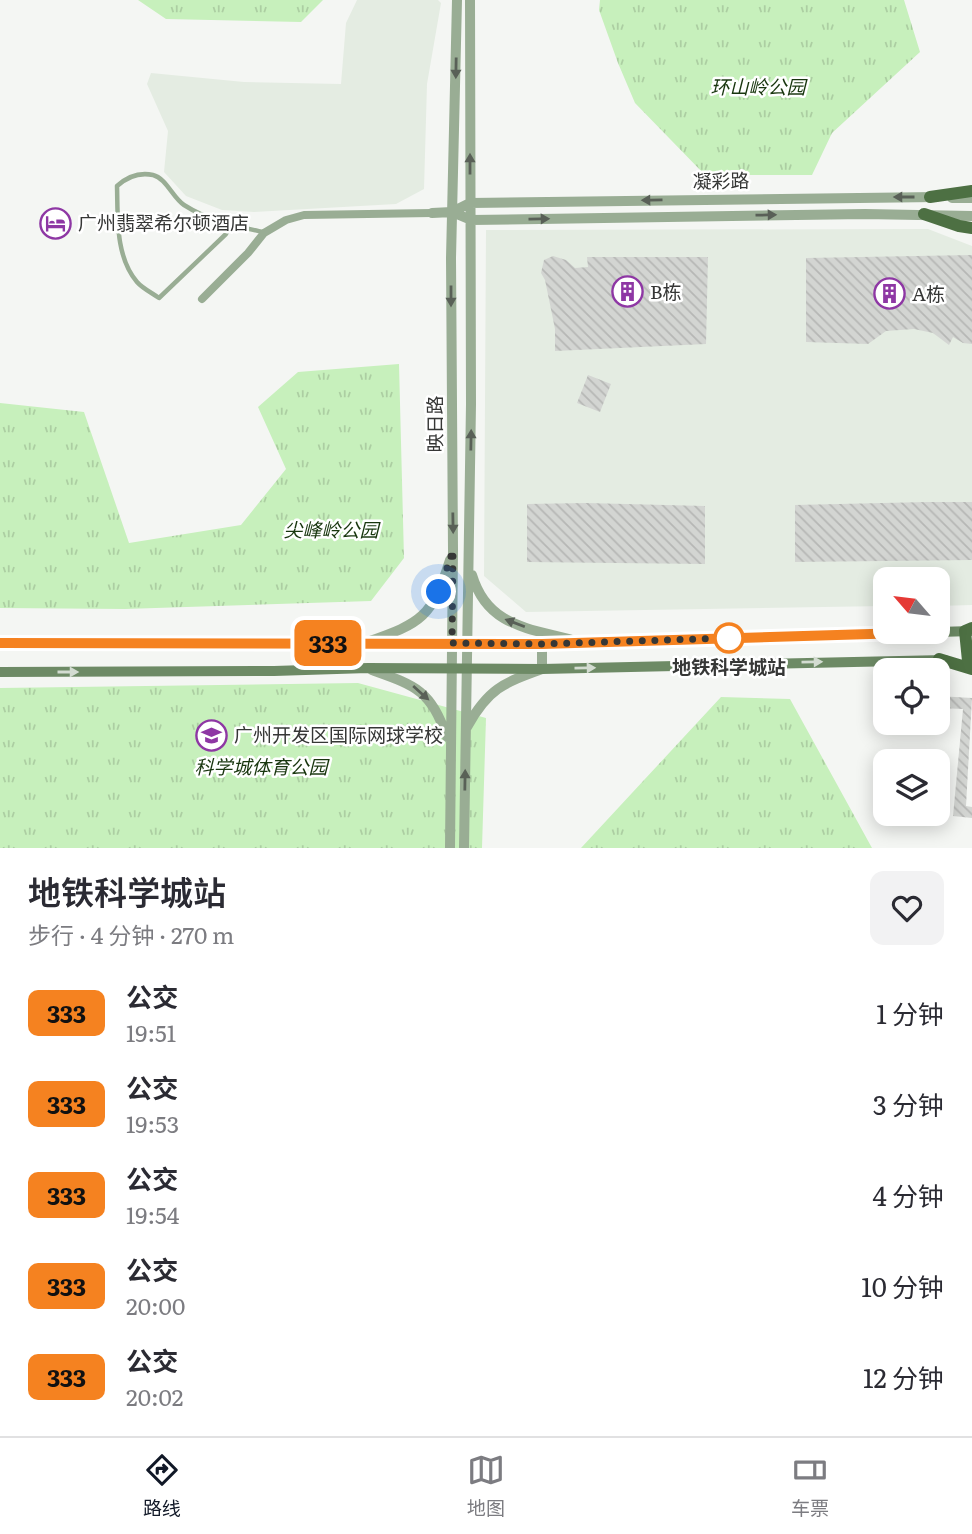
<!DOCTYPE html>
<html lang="zh">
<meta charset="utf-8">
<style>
body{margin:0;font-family:Literata,"Noto Sans SC",serif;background:#f2f2f3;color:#2b2b33;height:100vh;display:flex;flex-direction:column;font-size:26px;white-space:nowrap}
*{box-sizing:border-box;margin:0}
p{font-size:23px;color:#7c7c81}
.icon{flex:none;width:38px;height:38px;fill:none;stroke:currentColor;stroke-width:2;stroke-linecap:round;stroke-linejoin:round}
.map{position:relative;height:848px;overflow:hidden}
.side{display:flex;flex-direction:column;background:#fff;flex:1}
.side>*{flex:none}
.badge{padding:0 14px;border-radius:10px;font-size:24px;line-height:46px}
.needle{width:46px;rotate:298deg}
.tools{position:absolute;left:873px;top:567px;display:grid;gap:14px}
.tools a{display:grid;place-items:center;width:77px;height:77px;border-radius:14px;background:#fff;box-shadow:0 4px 18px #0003;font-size:35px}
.you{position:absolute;width:35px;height:35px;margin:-18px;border:5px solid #fff;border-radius:50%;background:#1a73e8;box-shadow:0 0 0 10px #1a73e833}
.map>.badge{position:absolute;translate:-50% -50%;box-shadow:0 0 0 4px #fff}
.round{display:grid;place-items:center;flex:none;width:74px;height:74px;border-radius:14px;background:#f2f2f3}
.overview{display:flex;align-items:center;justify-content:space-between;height:119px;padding:0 28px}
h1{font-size:33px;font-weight:600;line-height:52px}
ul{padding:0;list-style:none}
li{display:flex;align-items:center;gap:21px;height:91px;padding:0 28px}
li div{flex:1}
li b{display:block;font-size:26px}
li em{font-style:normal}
li .badge{min-width:77px;font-weight:700;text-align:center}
.menu{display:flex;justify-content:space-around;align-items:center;height:98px;border-top:2px solid #e1e1e2;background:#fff;font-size:19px;color:#7c7c81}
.menu a{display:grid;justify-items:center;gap:4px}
.menu .active{color:#111827}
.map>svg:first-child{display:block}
</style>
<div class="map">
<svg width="972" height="848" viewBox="0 0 972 848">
<defs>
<pattern id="park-tufts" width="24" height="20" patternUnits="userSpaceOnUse" patternTransform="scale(1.75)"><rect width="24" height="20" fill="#c7f0bc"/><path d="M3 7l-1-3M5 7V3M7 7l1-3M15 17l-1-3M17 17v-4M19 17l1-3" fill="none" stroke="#accea2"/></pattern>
<pattern id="building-back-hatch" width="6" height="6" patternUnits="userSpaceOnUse" patternTransform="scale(1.75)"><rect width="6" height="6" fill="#d3d5d2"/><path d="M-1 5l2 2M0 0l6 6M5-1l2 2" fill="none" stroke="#b6b7b5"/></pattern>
</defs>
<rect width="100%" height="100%" fill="#f4f6f3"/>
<path fill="#e4ece2" d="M 357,0 L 438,0 L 441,3 L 427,84 L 424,189 L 396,204 L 254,212 L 222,210 L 186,196 L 164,172 L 168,131 L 147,84 L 151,73 L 244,82 L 341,84 L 346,23 Z
M 928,229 L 972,246 L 972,605 L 938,606 L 938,579 L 886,579 L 885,606 L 526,612 L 484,576 L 486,230 Z"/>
<path fill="url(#park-tufts)" d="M 138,0 L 323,0 L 301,22 L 166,19 Z
M 600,0 L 904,0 L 920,52 L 832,133 L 812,175 L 705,175 L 635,103 L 618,63 L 599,10 Z
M 399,364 L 404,558 L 371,601 L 125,609 L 0,608 L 0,403 L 84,412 L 129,543 L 241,525 L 286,469 L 258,407 L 298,372 Z
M 358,683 L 486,718 L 482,848 L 0,848 L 0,688 Z
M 721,697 L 790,699 L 872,848 L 581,848 Z"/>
<path fill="url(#building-back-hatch)" d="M 972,255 L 972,344 L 963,343 L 953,337 L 949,345 L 933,333 L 914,329 L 886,331 L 868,344 L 806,342 L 806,258 Z
M 553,256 L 566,260 L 575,268 L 588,267 L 587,257 L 708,257 L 706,344 L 555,351 L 555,329 L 545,280 L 541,273 L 544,260 Z
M 588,375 L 611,384 L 600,412 L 577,403 Z
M 927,502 L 972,502 L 972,560 L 795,562 L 795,505 Z
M 586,503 L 705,506 L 705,564 L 527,562 L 527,504 Z
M 938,696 L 972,698 L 966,806 L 972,807 L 972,818 L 953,816 L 963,709 L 938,708 Z"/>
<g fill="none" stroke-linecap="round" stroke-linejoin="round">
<path stroke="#99ad94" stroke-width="4.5" d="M 231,225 L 226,234 L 159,298 C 152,293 142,288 137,282 C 115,256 118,217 117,186 C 127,177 139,172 153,175 C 166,178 173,198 184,205 C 209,221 235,226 263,232"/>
<path stroke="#99ad94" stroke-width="8" d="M 202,299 L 248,253 L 264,233 L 286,220 L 304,215 L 432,213"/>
<path stroke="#99ad94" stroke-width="10" d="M 952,198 L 972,198
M 452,212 L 471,220 L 865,214 L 972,216
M 432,213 L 452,212 L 470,203 L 936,197
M 472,575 C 488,629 533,628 579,642
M 367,642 C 422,623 432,617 450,560
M 372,670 C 417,686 430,690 447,737
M 467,727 C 488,689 503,683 542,669 L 542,644
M 450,848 L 453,550 L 451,258 L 457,0
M 464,848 L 471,404 L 470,0"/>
<path stroke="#6d8a65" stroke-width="10" d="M 938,632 L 972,631
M 0,643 L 542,644 L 936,632
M 0,672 L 274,671 L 368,668 L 542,669 L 945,660"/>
<path stroke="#4d7043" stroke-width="12" d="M 930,197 L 972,191
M 924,214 L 959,226 L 972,228
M 939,659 L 972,669
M 968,661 L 965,631 L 972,628"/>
</g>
<defs><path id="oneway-solid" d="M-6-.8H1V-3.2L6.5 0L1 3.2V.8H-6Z" transform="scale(1.75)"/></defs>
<g fill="#596057">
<use href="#oneway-solid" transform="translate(456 68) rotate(91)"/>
<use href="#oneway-solid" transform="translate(470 164) rotate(-90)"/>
<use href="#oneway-solid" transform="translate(904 197) rotate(180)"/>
<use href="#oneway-solid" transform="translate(652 200) rotate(179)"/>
<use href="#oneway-solid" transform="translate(766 215) rotate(-1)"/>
<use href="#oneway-solid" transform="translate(539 219) rotate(-1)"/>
<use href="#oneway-solid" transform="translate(451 296) rotate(90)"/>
<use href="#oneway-solid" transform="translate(471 440) rotate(-89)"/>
<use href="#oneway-solid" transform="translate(453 523) rotate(89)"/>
<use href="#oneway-solid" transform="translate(515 623) rotate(-159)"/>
<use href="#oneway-solid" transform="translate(421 693) rotate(42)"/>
<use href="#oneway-solid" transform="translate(465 780) rotate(-89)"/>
</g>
<g fill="#d3dcd1">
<use href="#oneway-solid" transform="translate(812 662) rotate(-1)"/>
<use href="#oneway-solid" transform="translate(585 668) rotate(-1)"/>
<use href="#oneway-solid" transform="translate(68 672)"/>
</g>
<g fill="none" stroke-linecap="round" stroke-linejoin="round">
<defs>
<path id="line" d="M 0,643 L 542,644 L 937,632"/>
</defs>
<use href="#line" stroke="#fff" stroke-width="16"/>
<use href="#line" stroke="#f58220" stroke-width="10"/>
<path stroke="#363736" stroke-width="7" stroke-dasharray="0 12.6" d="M 439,592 L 453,550 L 452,643 L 542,644 L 729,638"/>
</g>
<defs>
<symbol id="hotel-ring" viewBox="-11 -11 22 22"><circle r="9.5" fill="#fff" stroke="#8e37a4" stroke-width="1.5"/><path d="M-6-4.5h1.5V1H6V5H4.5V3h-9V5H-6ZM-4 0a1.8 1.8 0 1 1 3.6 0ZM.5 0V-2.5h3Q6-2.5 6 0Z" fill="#8e37a4"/></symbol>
<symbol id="building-ring" viewBox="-11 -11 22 22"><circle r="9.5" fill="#fff" stroke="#8e37a4" stroke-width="1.5"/><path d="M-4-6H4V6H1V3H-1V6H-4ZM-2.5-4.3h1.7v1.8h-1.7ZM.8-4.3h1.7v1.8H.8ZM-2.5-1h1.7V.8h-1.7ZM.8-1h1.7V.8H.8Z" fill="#8e37a4"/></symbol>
<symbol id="school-ring" viewBox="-11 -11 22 22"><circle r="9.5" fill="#fff" stroke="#8e37a4" stroke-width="1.5"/><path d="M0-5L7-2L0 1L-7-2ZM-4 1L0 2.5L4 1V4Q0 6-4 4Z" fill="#8e37a4"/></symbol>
</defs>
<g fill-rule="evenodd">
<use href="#hotel-ring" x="38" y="206" width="35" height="35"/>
<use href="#building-ring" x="610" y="274" width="35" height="35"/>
<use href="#building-ring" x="872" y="276" width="35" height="35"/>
<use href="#school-ring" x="194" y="718" width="35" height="35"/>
</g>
<circle fill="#fff" stroke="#f58220" stroke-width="3.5" cx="729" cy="638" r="14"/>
<g text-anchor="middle" stroke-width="5" stroke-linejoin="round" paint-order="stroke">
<g font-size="19" font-style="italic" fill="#18360e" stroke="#fff">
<text x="758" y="94">环山岭公园</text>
<text x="331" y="537">尖峰岭公园</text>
<text x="261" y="774">科学城体育公园</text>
</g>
<g font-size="19" fill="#363736" stroke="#fff">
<text transform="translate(721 181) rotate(-1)" y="7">凝彩路</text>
<text transform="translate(435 424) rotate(-90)" y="7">映日路</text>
</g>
<g font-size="19" fill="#363736" stroke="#fff" text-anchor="start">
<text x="78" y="230">广州翡翠希尔顿酒店</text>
<text x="650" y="299">B栋</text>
<text x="912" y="301">A栋</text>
<text x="234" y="742">广州开发区国际网球学校</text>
</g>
<g font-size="19" font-weight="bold" fill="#363736" stroke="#fff">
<text x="729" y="674">地铁科学城站</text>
</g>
</g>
</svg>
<div class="tools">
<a><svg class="needle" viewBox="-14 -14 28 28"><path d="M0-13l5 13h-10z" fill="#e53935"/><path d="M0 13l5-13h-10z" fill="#7c7c81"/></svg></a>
<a><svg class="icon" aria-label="locate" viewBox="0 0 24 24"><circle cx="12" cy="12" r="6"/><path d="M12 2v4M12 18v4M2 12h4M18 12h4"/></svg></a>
<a><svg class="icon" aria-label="layers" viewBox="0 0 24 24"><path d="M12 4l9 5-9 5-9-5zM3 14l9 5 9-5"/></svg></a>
</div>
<div class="you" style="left:439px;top:592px"></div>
<b class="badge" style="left:328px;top:643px;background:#f58220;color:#111">333</b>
</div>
<section class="side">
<div class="overview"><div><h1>地铁科学城站</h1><p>步行 · 4 分钟 · 270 m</p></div><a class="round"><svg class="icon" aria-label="heart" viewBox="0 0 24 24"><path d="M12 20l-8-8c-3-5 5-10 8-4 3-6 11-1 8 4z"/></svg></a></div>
<ul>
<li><span class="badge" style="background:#f58220;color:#111">333</span><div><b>公交</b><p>19:51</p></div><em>1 分钟</em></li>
<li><span class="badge" style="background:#f58220;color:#111">333</span><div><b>公交</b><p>19:53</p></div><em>3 分钟</em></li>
<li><span class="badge" style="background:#f58220;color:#111">333</span><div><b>公交</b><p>19:54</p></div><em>4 分钟</em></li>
<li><span class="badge" style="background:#f58220;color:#111">333</span><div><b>公交</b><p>20:00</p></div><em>10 分钟</em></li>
<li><span class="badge" style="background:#f58220;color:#111">333</span><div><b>公交</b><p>20:02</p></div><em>12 分钟</em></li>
</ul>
</section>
<nav class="menu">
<a class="active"><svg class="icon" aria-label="directions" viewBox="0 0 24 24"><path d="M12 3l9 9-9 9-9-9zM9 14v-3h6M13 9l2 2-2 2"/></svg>路线</a>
<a><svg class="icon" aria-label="map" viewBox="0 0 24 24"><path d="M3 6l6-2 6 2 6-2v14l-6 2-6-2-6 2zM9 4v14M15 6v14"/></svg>地图</a>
<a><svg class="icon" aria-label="tickets" viewBox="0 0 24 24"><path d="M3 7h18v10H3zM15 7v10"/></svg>车票</a>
</nav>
